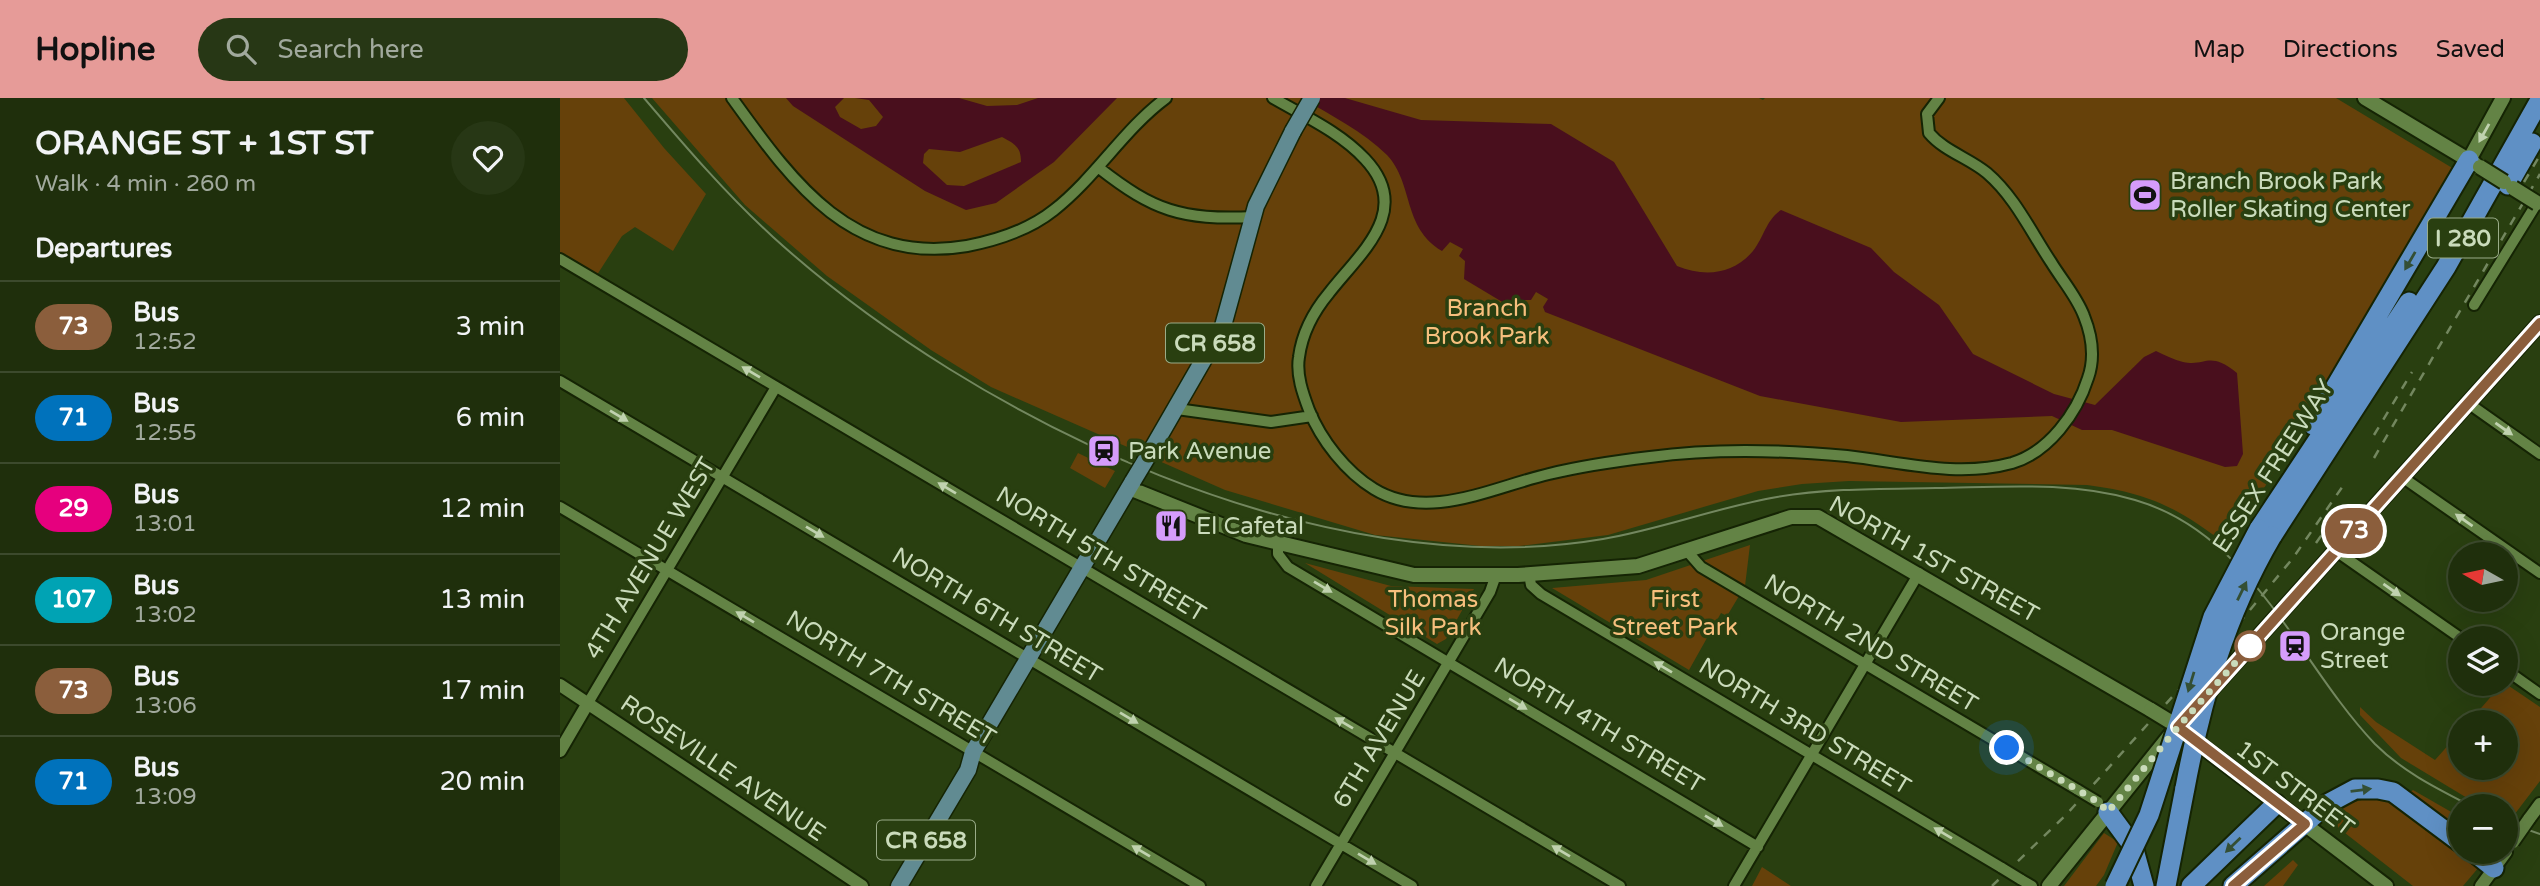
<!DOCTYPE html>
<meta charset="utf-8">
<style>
body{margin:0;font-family:"Varela Round",sans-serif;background:#273715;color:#f1f3f6;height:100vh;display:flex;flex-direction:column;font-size:26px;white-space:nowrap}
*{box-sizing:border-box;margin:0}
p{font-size:23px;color:#a1a99d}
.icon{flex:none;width:38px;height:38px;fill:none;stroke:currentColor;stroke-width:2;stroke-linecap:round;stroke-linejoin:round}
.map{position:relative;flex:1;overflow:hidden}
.details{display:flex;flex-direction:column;background:#1f2f0c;width:560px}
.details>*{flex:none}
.badge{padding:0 14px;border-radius:23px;font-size:24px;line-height:46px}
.needle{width:46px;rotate:279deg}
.controls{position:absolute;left:1888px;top:444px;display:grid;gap:14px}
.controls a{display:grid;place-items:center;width:70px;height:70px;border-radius:50%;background:#1f2f0c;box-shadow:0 7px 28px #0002,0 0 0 2px #3c4a2d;font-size:35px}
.you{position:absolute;width:35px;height:35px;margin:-18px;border:5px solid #fff;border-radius:50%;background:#1a73e8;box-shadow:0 0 0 10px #1a73e833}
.map>.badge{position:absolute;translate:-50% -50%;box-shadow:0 0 0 4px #fff}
h2{padding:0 35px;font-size:26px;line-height:63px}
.round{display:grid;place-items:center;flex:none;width:74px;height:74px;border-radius:37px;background:#273715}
.overview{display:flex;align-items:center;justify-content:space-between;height:119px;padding:0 35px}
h1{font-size:33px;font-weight:700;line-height:52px}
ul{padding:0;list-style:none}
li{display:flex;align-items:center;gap:21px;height:91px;padding:0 35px;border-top:2px solid #3c4a2d}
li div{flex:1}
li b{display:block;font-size:26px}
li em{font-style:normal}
li .badge{min-width:77px;font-weight:700;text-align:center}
header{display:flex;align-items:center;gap:42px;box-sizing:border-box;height:98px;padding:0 35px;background:#e69b98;color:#111}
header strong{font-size:33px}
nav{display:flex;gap:38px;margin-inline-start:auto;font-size:24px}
.search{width:490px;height:63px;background:#273715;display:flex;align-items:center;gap:18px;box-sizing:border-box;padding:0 24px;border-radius:38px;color:#a1a99d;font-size:26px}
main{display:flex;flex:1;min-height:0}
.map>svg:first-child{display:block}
</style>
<header>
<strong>Hopline</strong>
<div class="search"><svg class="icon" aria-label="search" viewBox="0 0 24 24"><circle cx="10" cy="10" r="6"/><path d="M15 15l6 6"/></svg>Search here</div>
<nav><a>Map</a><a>Directions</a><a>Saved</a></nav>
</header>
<main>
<section class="details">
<div class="overview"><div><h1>ORANGE ST + 1ST ST</h1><p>Walk · 4 min · 260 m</p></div><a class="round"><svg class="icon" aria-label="heart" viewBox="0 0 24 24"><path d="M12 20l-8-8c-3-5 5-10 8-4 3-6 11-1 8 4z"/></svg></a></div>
<h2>Departures</h2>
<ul>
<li><span class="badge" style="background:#8b5e3c;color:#fff">73</span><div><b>Bus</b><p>12:52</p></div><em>3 min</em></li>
<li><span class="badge" style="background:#0072bc;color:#fff">71</span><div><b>Bus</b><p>12:55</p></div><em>6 min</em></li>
<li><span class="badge" style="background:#e6007e;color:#fff">29</span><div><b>Bus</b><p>13:01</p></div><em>12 min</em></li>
<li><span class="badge" style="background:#00a3b4;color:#fff">107</span><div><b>Bus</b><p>13:02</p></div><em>13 min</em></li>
<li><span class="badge" style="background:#8b5e3c;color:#fff">73</span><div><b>Bus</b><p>13:06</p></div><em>17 min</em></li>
<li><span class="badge" style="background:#0072bc;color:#fff">71</span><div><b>Bus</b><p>13:09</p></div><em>20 min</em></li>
</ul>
</section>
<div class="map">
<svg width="1980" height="788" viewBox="0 0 1980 788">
<rect width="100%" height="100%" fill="#293f10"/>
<path fill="#66410a" d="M 0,0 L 64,0 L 104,50 L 146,96 L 113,153 L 75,129 L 62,138 L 35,180 L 0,158 Z
M 92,0 L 1199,0 L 1203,2 L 1205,0 L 1776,0 L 1894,71 L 1669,449 C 1621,411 1590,395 1527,387 L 1289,383 L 1242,386 L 1198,393 L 1048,437 L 959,448 L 921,448 L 815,437 L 665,392 L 431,289 L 371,252 L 267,178 L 185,107 Z
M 518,355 L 555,373 L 545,390 L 510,370 Z
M 1190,447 L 1185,488 L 1167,518 L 1161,515 L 1129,572 L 992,490 L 1086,482 Z
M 745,465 L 831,488 L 914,491 L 886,541 L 877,546 Z
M 1942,586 L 1946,586 L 1980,609 L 1980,683 L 1951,721 L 1946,719 L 1946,709 L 1922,709 L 1841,660 L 1800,617 L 1800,609 L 1816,624 L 1875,662 L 1900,634 L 1900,670 L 1946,670 L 1946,625 L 1908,625 Z
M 1853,692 L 1900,719 L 1900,731 L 1849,695 Z
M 1809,700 L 1835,704 L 1900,751 L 1900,754 L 1905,754 L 1919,769 L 1903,788 L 1853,788 L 1776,728 L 1773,710 Z
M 1544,735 L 1558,744 L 1544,777 L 1536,788 L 1504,788 Z
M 1733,762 L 1738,767 L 1723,788 L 1704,788 Z
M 1202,769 L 1231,788 L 1192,788 Z"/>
<path fill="#490f1d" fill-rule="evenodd" d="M 226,0 L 284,0 L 275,9 L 280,19 L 301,31 L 316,28 L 323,19 L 309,2 L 295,0 L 399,0 L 427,8 L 457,7 L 478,0 L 557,0 L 494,64 L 436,105 L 406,112 L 365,93 L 233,8 ZM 442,39 C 455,46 461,49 461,64 L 404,88 L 387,87 L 363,65 L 364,56 L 369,51 L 400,54 Z
M 742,0 L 785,0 L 861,22 L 991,26 L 1054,64 L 1117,168 C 1144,179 1173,177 1193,153 C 1204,139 1206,122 1221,112 L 1311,150 L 1334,174 L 1379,207 L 1413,256 L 1494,296 L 1535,307 L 1584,259 L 1596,253 C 1605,257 1614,262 1623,264 C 1647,269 1648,252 1677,275 L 1683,356 L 1677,368 L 1665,369 L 1552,332 L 1522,332 L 1492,318 L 1341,324 L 1200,298 L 985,214 L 983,209 L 988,201 L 976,194 L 971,202 L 958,202 L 949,208 L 904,181 L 905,163 L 899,158 L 903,151 L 890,144 L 882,153 C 842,129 854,86 827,57 C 804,34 770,17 742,0 Z"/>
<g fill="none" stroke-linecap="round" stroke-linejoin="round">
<defs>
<path id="minor" d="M 172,0 C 232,83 291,168 407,148 C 438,142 469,132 494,112 C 536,79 564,31 606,0
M 713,0 C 744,18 780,34 805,61 C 854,113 800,155 769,195 C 754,213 742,236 739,259 C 736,277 743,296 749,312 C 761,342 786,374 814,391 C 868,424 933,389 989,376 C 1022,368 1056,363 1090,359 C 1155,350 1222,352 1287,358 C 1342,364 1397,380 1452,365 C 1489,354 1517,315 1528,280 C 1535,260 1532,238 1524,218 C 1517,199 1502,182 1491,164 C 1471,134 1455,99 1427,75 C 1409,60 1384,53 1369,35 L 1367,16 L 1379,0
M 539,70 C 594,113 621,122 693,119
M 0,161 L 1060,788
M 1914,207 L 1977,105
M 0,283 L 852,788
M 1908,305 L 1980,356
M 617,311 L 711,324 L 752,318
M 1842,379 L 1980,475
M 0,409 L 640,788
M 718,445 L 718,456 L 728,469 L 1198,749
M 1127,453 L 1141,469 L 1518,692
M 1776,453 L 1902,541
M 969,476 L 971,487 L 981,496 L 1442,770
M 1946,572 L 1980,596
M 28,605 L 216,289
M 1460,781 L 1472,788
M 756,788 L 930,494 L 936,477
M 1174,788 L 1359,475"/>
<path id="tertiary" d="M 0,587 L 302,788
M 0,653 L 28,605
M 1969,721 L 1980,706
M 1921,788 L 1946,754"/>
<path id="secondary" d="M 1805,0 L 1915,66
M 1909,62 L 1943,0
M 569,390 L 686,437 L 854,477 L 958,477 L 1078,468 L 1231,419 L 1258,419 L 1591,612
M 1649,594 L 1980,225
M 1610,624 L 1826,788
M 1489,788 L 1612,635"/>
<path id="primary" d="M 588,358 L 663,228 L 696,108 L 733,33
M 339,788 L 408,672 L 413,654 L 573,383"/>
<path id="motorway" d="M 1948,87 L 1972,45
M 1753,327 L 1909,62
M 1699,431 L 1849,204
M 1712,438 L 1886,169 L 1980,2
M 1548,714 L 1573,748 L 1584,788
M 1914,754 L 1934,770
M 1606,788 L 1625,690
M 1631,788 L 1716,706
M 1673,788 L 1767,706 L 1795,691 L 1818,691 L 1833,694 L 1900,744"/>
</defs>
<use href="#minor" stroke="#152404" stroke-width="14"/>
<use href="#tertiary" stroke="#152404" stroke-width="16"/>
<use href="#secondary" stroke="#152404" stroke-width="18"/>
<use href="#primary" stroke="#152404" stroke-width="19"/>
<use href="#motorway" stroke="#152404" stroke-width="23"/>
<use href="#minor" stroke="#638345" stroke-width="10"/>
<use href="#tertiary" stroke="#638345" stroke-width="12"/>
<use href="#secondary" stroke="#638345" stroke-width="14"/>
<use href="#primary" stroke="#618b92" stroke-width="16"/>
<use href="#motorway" stroke="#5f90c5" stroke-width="19"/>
<path stroke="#73875f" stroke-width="2" d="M 84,0 C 125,48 166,96 213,139 C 417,324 763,489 1043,441 C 1102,431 1158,409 1217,399 C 1270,390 1323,391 1376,390 C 1442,389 1511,383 1575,402 C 1693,436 1737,564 1815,646 C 1843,674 1878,691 1913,709
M 1946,724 L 1980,736"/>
<path stroke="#73875f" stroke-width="2.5" stroke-dasharray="9 9" stroke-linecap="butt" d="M 1964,84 L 1980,57
M 1814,337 L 1852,274
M 1814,360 L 1980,76
M 1756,445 L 1786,402
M 1432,788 L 1506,717 L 1685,518 L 1733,460 L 1785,385"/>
<defs>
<path id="minor-bridge" d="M 1518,692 L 1538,704
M 1442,770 L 1460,781"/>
<path id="tertiary-bridge" d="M 1953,744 L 1969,721"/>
<path id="secondary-bridge" d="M 1920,69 L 1944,84
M 1953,90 L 1977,105
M 1591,612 L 1609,623"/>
<path id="primary-bridge" d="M 733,33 L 752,0
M 573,383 L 588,358"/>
<path id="motorway-bridge" d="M 1625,690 C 1642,600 1665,518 1712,438
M 1555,788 L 1589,717 L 1653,519 L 1699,431"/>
</defs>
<use href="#minor-bridge" stroke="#152404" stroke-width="14" stroke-linecap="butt"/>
<use href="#tertiary-bridge" stroke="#152404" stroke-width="16" stroke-linecap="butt"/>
<use href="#secondary-bridge" stroke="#152404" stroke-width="18" stroke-linecap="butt"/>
<use href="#primary-bridge" stroke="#152404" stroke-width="19" stroke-linecap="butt"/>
<use href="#motorway-bridge" stroke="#152404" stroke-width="23" stroke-linecap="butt"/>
<use href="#minor-bridge" stroke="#638345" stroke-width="10"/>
<use href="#tertiary-bridge" stroke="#638345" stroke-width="12"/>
<use href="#secondary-bridge" stroke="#638345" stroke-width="14"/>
<use href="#primary-bridge" stroke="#618b92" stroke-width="16"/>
<use href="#motorway-bridge" stroke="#5f90c5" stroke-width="19"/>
</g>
<defs><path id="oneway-solid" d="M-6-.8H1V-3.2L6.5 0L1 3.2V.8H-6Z" transform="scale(1.75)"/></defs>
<g fill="#c0d2af">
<use href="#oneway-solid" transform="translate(1924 35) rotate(119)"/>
<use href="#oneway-solid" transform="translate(191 274) rotate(-149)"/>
<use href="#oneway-solid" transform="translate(59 318) rotate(31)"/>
<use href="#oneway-solid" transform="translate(1944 331) rotate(35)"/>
<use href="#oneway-solid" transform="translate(387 390) rotate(-149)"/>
<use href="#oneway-solid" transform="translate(1904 422) rotate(-145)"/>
<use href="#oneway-solid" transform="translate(255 434) rotate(31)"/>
<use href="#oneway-solid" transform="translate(763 489) rotate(31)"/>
<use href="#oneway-solid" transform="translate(1832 492) rotate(35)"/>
<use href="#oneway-solid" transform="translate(185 519) rotate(-149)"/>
<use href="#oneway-solid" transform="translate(1103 569) rotate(-149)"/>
<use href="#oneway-solid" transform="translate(958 606) rotate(31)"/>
<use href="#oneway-solid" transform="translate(569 620) rotate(31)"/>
<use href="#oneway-solid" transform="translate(784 625) rotate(-149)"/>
<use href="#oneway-solid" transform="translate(1154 723) rotate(31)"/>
<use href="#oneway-solid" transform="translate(1383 735) rotate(-149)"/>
<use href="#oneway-solid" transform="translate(581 753) rotate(-149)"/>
<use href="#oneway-solid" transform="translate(1001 753) rotate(-149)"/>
<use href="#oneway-solid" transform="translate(807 761) rotate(31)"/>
</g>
<g fill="#344f34">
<use href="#oneway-solid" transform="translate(1850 163) rotate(120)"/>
<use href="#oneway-solid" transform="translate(1682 493) rotate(-64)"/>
<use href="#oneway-solid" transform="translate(1631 584) rotate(107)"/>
<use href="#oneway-solid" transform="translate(1801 692) rotate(-7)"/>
<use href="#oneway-solid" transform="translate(1673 747) rotate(136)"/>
</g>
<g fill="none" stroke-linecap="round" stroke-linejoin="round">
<defs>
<path id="line" d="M 1673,788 L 1745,726 L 1618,629 L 1980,225"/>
</defs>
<use href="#line" stroke="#fff" stroke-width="16"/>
<use href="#line" stroke="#8b5e3c" stroke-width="10"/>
<path stroke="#cadbbb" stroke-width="7" stroke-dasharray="0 12.6" d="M 1447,650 L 1538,704 L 1548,714 L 1618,629 L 1692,546 L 1690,548"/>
</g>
<defs>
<symbol id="stadium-square" viewBox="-11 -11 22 22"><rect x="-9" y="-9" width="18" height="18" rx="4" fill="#d59cfb" stroke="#293f10"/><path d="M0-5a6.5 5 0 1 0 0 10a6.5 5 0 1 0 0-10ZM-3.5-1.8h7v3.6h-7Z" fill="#111"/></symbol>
<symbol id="station-square" viewBox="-11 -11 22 22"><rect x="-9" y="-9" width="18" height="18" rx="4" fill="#d59cfb" stroke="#293f10"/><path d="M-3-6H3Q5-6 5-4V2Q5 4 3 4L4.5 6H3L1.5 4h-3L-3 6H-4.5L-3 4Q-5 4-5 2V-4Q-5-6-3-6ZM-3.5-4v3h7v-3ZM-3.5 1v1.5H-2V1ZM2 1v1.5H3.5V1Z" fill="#111"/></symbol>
<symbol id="restaurant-square" viewBox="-11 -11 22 22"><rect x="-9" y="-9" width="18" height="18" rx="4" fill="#d59cfb" stroke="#293f10"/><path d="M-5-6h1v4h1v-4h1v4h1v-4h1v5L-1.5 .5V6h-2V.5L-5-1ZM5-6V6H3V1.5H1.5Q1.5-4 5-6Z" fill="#111"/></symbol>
</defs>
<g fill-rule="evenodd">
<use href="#stadium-square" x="1566" y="78" width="38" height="38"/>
<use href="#station-square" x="525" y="334" width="38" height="38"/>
<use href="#restaurant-square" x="592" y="409" width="38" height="38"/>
<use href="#station-square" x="1716" y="529" width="38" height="38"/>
</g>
<circle fill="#fff" stroke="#8b5e3c" stroke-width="3.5" cx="1690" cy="548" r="14"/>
<g text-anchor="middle" stroke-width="7" stroke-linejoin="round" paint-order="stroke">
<g fill="#293f10" stroke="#9aac88" stroke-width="2">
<rect x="1868" y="120.5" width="70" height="39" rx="5"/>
<rect x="606" y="225.5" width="98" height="39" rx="5"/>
<rect x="317" y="722.5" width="98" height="39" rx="5"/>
</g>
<g font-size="23" font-weight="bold" fill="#cadbbb">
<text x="1903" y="148">I 280</text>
<text x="655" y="253">CR 658</text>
<text x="366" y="750">CR 658</text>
</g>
<g font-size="24" fill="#cadbbb" stroke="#293f10" text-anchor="start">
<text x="1610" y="91">Branch Brook Park<tspan x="1610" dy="28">Roller Skating Center</tspan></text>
<text x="568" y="361">Park Avenue</text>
<text x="636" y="436">El Cafetal</text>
<text x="1760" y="542">Orange<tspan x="1760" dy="28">Street</tspan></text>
</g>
<g font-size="24" fill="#f7bf7d" stroke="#293f10">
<text x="927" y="218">Branch<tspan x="927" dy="28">Brook Park</tspan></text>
<text x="873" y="509">Thomas<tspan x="873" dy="28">Silk Park</tspan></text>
<text x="1115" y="509">First<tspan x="1115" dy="28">Street Park</tspan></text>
</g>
<g font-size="24" fill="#cadbbb" stroke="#293f10">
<text transform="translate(1713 368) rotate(-57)" y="8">ESSEX FREEWAY</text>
<text transform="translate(541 456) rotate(31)" y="8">NORTH 5TH STREET</text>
<text transform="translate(90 460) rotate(-59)" y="8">4TH AVENUE WEST</text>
<text transform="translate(1374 461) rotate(29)" y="8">NORTH 1ST STREET</text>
<text transform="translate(437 517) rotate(31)" y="8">NORTH 6TH STREET</text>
<text transform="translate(1311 545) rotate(31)" y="8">NORTH 2ND STREET</text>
<text transform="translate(331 580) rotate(31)" y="8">NORTH 7TH STREET</text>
<text transform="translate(1039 627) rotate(31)" y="8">NORTH 4TH STREET</text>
<text transform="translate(1245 628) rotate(31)" y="8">NORTH 3RD STREET</text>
<text transform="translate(819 641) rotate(-59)" y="8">6TH AVENUE</text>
<text transform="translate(163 670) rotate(34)" y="8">ROSEVILLE AVENUE</text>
<text transform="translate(1735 690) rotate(37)" y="8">1ST STREET</text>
</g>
</g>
</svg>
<div class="controls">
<a><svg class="needle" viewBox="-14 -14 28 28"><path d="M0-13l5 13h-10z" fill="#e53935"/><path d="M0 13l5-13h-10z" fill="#a1a99d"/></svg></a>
<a><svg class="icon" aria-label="layers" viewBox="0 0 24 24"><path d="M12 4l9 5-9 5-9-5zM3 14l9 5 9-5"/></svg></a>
<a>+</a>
<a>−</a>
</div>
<div class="you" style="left:1447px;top:650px"></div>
<b class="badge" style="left:1794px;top:433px;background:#8b5e3c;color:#fff">73</b>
</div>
</main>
